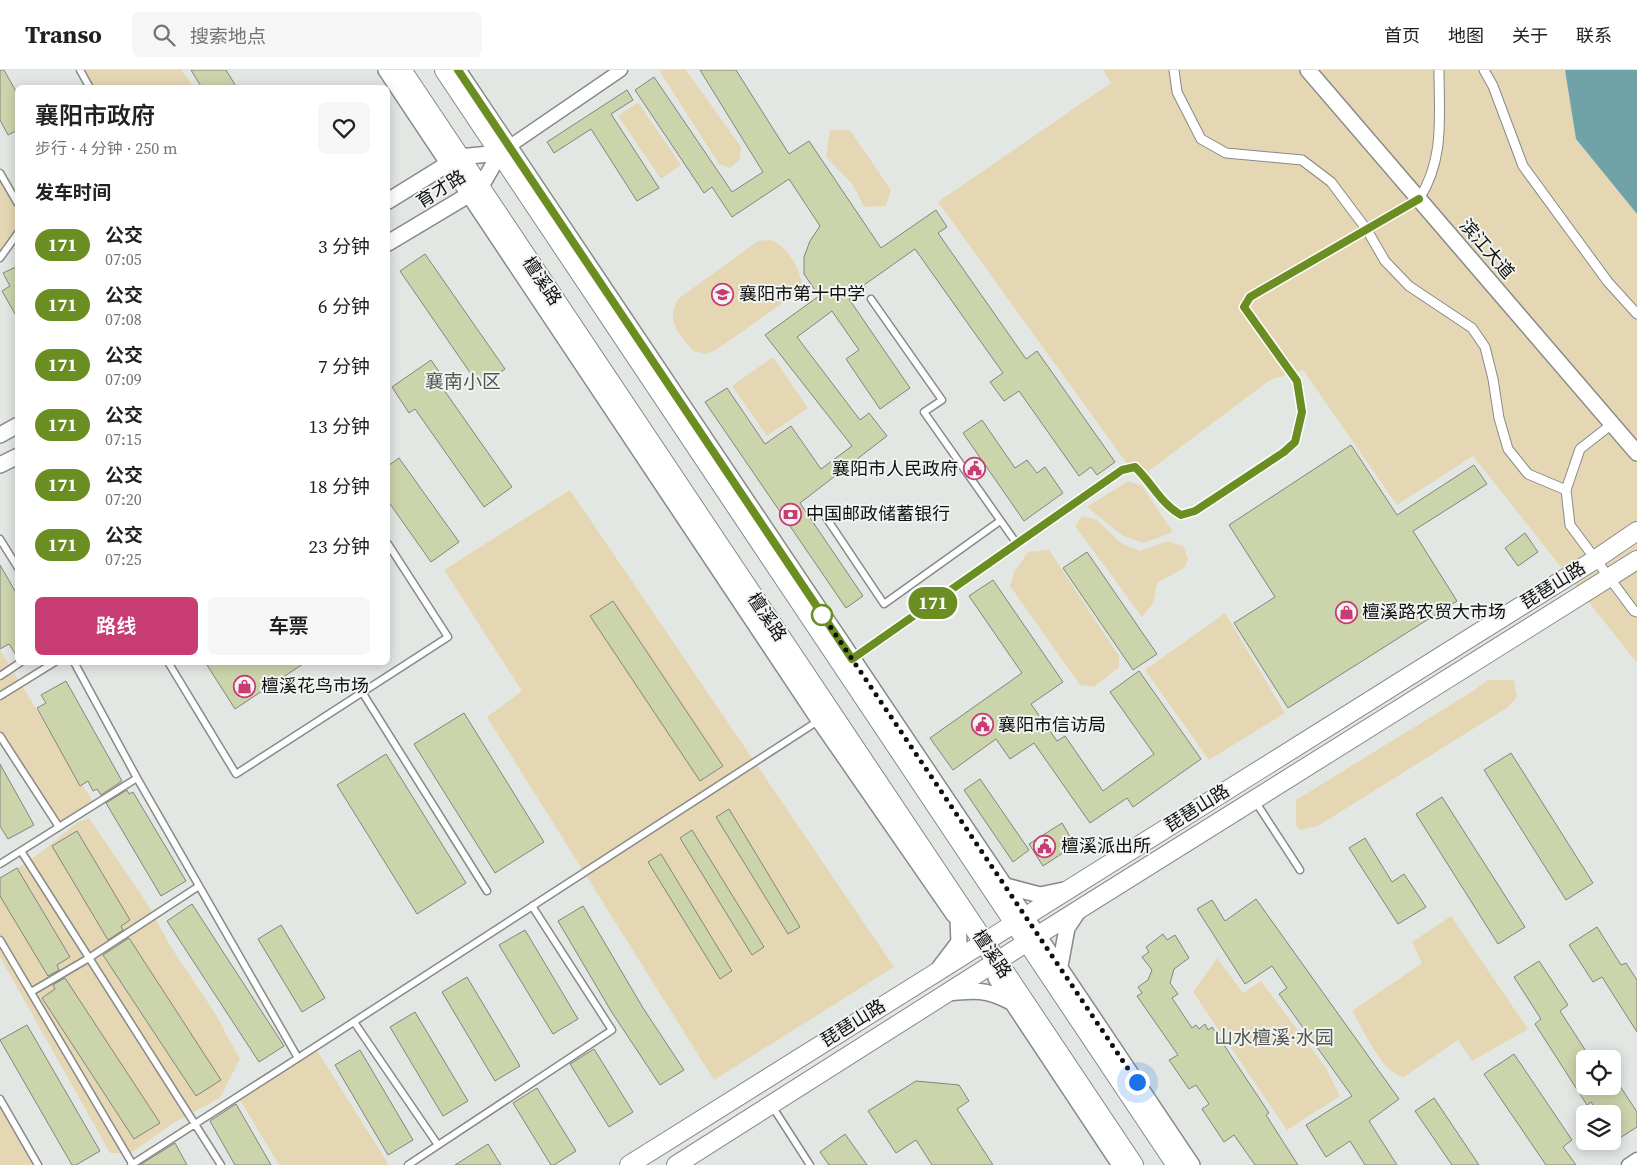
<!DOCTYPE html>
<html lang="zh">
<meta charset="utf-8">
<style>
body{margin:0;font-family:"Source Serif 4","Noto Sans SC",serif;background:#f6f6f6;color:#202124;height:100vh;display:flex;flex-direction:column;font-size:19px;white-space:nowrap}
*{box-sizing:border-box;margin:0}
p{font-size:16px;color:#757577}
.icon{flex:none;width:28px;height:28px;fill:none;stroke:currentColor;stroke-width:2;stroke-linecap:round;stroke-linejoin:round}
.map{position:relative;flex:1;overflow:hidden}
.details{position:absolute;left:15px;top:15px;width:375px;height:580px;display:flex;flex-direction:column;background:#fff;border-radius:8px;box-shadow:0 2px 12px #0003}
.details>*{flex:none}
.badge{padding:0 10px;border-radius:16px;font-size:18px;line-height:32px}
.fabs{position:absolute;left:1576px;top:980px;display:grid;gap:10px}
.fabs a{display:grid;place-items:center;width:45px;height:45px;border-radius:8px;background:#fff;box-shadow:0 2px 12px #0003;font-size:25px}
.you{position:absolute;width:25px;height:25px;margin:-12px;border:4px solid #fff;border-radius:50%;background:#1a73e8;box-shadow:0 0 0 8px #1a73e833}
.map>.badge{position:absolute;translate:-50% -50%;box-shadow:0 0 0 2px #fff}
h2{padding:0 20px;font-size:19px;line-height:45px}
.round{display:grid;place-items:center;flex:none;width:52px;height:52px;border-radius:8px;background:#f6f6f6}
.head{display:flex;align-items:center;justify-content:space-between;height:85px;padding:0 20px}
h1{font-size:24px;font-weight:600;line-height:38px}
.button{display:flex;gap:10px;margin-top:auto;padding:10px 20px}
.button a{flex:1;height:58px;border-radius:8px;background:#c73c72;color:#fff;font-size:20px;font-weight:600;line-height:58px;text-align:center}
.button a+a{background:#f6f6f6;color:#202124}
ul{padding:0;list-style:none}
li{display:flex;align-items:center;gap:15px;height:60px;padding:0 20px}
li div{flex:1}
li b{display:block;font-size:19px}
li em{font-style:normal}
li .badge{min-width:55px;font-weight:700;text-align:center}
header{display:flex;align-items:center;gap:30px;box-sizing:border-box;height:70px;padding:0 25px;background:#fff;border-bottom:1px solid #e0e0e0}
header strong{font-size:24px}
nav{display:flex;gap:28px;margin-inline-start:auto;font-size:18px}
.search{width:350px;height:45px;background:#f6f6f6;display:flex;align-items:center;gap:12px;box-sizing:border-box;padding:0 18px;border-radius:8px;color:#757577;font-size:19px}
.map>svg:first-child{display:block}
</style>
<header>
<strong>Transo</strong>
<div class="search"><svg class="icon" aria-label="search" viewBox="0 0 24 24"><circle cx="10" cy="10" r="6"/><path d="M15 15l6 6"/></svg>搜索地点</div>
<nav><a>首页</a><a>地图</a><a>关于</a><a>联系</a></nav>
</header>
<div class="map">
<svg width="1637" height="1095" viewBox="0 0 1637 1095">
<rect width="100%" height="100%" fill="#e3e7e3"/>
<path fill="#e6d7b4" d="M 80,0 L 182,0 L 193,17 L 90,17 Z
M 662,0 L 686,0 L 741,77 L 740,89 L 730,98 L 719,94 L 660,2 Z
M 1103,0 L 1565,0 L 1576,69 L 1637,144 L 1637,593 L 1473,386 L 1397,435 L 1303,300 L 1270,310 L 1138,409 L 938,132 L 1111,13 Z
M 638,32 L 681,95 L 661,109 L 618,46 Z
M 830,60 L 850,60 L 891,120 L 886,136 L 864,137 L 853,115 L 826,87 Z
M 0,103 L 18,134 L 17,163 L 0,188 Z
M 771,170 C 788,178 798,195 802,213 L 794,225 L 716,280 L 706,284 L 693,281 C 679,263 665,251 678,229 L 758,171 Z
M 773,287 L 808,338 L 767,366 L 732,316 Z
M 1128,411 L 1142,416 L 1173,462 L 1144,473 L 1123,466 L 1087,437 Z
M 570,420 L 894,897 L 714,1010 L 487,647 L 522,621 L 444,500 Z
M 1082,446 L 1097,450 L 1121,473 L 1140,481 L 1168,471 L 1184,477 L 1188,490 L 1184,498 L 1157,513 L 1153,533 L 1142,547 L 1075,456 Z
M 1049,480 L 1119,586 L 1119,597 L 1094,617 L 1080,615 L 1010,516 L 1014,502 L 1028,482 Z
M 1225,543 L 1285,643 L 1209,690 L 1145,600 Z
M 0,580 L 95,735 L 59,757 L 0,664 Z
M 1488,610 L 1514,610 L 1517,627 L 1508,637 L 1318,756 L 1300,760 L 1296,755 L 1296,730 L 1473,621 Z
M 89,748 L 147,833 L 169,874 L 213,940 L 240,989 L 220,1028 L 172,1054 L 131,1083 L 110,1083 L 0,887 L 0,810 L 40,783 L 77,753 Z
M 1451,846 L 1528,959 L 1472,991 L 1458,970 L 1404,1007 C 1381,1003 1364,960 1352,941 L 1422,893 L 1412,872 Z
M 1217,888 L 1243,923 L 1261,911 L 1326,998 L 1340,1026 L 1287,1060 L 1193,922 Z
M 315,977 L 389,1095 L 279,1095 L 238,1027 Z
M 0,1029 L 38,1095 L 0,1095 Z"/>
<path fill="#70a3a8" d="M 1565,0 L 1637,0 L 1637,144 L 1576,69 Z"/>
<path fill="#ccd4ac" stroke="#838480" d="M 0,0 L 4,0 L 18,25 L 18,60 L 8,65 L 0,50 Z
M 191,0 L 226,0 L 237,18 L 202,18 Z
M 700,0 L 736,0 L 789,84 L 809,71 L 881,178 L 936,140 L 947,157 L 938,163 L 1026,289 L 1037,281 L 1115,392 L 1097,405 L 1091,397 L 1079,406 L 1019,321 L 1004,331 L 990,312 L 1003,303 L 915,179 L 864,215 L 866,217 L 849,229 L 910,318 L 880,339 L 846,289 L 859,280 L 832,241 L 797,267 L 860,350 L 869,343 L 887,366 L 800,433 L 863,526 L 846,538 L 705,332 L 727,318 L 765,374 L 791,356 L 821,399 L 852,376 L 765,265 L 819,226 L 804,204 L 804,187 L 810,171 L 820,156 L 789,109 L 732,147 L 712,117 L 704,123 L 635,20 L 654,7 L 732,122 L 763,102 Z
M 627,20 L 633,30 L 611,44 L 659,118 L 637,131 L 591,59 L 554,83 L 547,72 Z
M 425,184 L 505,299 L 480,317 L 400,201 Z
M 18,196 L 18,249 L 2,221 L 10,216 L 3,203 Z
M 431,290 L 449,316 L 444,320 L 512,417 L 484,437 L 415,339 L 409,343 L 392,317 Z
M 982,350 L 1015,398 L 1027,390 L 1037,403 L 1045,397 L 1063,423 L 1024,451 L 963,363 Z
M 1351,375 L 1397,445 L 1474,395 L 1487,414 L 1413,461 L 1457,531 L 1288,638 L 1234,553 L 1275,527 L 1229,455 Z
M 399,388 L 459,472 L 431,492 L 388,431 L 388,396 Z
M 1525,463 L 1538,482 L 1518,496 L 1505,478 Z
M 1087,482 L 1157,584 L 1133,600 L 1063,498 Z
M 0,495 L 18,526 L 18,588 L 9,574 L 0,579 Z
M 993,510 L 1063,612 L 1031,634 L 1057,671 L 1065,666 L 1103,721 L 1154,684 L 1110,622 L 1139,601 L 1201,689 L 1133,737 L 1127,728 L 1090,753 L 1034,673 L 1010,689 L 996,669 L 953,700 L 930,668 L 1022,603 L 969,526 Z
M 613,531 L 723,696 L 700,711 L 590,546 Z
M 205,592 L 306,592 L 235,639 Z
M 66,611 L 122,711 L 101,725 L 97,719 L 93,721 L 88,711 L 80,716 L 37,638 L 46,633 L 41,625 Z
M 464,643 L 544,772 L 495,803 L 414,674 Z
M 1511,683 L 1593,813 L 1566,830 L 1484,700 Z
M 386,684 L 466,813 L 417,844 L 337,715 Z
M 0,694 L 34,755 L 8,769 L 0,756 Z
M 980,709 L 1029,780 L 1013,792 L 964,720 Z
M 127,720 L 129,724 L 133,722 L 186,811 L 161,826 L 106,733 Z
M 1442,727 L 1525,857 L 1498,874 L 1416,744 Z
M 729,739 L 800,857 L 788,864 L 716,747 Z
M 1062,753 L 1075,775 L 1043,796 L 1029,774 Z
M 692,760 L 764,877 L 752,885 L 680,768 Z
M 77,761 L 130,850 L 121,856 L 123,860 L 108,870 L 52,776 Z
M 1365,768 L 1392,812 L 1404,804 L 1426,837 L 1398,854 L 1349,778 Z
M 661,784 L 732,901 L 720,909 L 648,792 Z
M 17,798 L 70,887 L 57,895 L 59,900 L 48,906 L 0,826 L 0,808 Z
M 1256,829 L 1399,1029 L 1369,1051 L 1397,1095 L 1365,1095 L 1350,1071 L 1326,1087 L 1306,1055 L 1352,1026 L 1279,924 L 1287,918 L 1272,896 L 1245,914 L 1197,839 L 1212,830 L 1225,851 Z
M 192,834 L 284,976 L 259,992 L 167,851 Z
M 583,836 L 643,938 L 684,1000 L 660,1015 L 611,941 L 558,851 Z
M 281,855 L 325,928 L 302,942 L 258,869 Z
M 1597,857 L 1621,895 L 1626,893 L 1637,910 L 1637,962 L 1602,907 L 1593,912 L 1569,875 Z
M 525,860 L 578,949 L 553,964 L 499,875 Z
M 1163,864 L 1167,870 L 1175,865 L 1189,888 L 1174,899 L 1170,913 L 1178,924 L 1172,928 L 1192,958 L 1196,955 L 1199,959 L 1205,954 L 1208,960 L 1212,957 L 1269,1043 L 1266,1045 L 1298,1095 L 1255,1095 L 1234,1065 L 1224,1072 L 1202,1039 L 1209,1034 L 1196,1015 L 1189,1019 L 1169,990 L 1178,985 L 1137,926 L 1142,923 L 1138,917 L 1148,910 L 1152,900 L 1142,887 L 1149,882 L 1146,877 Z
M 129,868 L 221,1010 L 196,1026 L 103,885 Z
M 1539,891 L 1568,935 L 1560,941 L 1591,989 L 1585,989 L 1585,1016 L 1620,1016 L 1637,1042 L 1637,1057 L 1612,1073 L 1612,1044 L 1599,1044 L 1591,1032 L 1587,1035 L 1535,954 L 1541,949 L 1514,907 Z
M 467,907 L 520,996 L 495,1011 L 442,922 Z
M 65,908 L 160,1053 L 134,1069 L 42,928 L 55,919 L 53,915 Z
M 415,942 L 468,1031 L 443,1046 L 390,957 Z
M 27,955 L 100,1081 L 76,1095 L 72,1095 L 0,970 Z
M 594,979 L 633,1042 L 609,1057 L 570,994 Z
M 360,980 L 413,1070 L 388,1085 L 335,995 Z
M 1514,984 L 1572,1070 L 1563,1077 L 1576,1095 L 1546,1095 L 1484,1004 Z
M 916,1011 L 959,1015 L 969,1031 L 957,1039 L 993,1095 L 932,1095 L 916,1070 L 896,1083 L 868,1041 Z
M 537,1018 L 576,1081 L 554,1095 L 551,1095 L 513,1033 Z
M 1434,1028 L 1479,1095 L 1452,1095 L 1415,1041 Z
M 236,1034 L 271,1095 L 235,1095 L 210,1051 Z
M 845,1064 L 867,1095 L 829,1095 L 820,1082 Z
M 175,1073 L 187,1095 L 140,1095 Z
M 488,1074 L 501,1095 L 455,1095 Z"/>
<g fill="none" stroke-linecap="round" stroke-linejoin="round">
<defs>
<path id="service" d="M 80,0 L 90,18
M 0,103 L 18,134
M 0,188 L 18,163
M 871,229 L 942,330 L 924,342 L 1017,474
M 823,443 L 884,534 L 1000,451
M 0,469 L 18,498
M 853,589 L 1122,400 L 1135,397 C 1152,413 1161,434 1181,445 L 1195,441 L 1284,382 L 1295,372 L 1302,342 L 1297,311 L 1244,237 L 1250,227 L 1419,129
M 74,592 L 137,708
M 168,592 L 236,704 L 448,567 L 388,474
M 0,606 L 21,592
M 362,622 L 487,821
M 0,626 L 55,592
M 0,666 L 59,757
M 1255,731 L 1300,800
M 21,781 L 221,1095
M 0,794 L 137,708 L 298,988 L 818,651
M 0,870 L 133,1095
M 31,922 L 89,888 L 199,816
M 354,952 L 438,1075
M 0,1029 L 38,1095
M 772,1036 L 810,1095
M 131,1095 L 298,988
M 408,1095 L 612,960 L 532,836"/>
<path id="pedestrian" d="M 1174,0 L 1177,22 L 1201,69 L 1226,83 L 1302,90 L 1331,112 L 1367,160 L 1385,191 L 1409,216 L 1472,258 L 1485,277 L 1493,309 L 1499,348 L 1508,379 L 1528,404 L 1566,420
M 1484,0 L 1493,16 L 1523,96 L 1608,212 L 1637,244
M 1419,129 C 1445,89 1439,46 1439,0
M 1612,354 L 1580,379 L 1566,420 L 1570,455 L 1634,541 L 1637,542"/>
<path id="minor" d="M 501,82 L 621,0
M 1628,1095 L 1637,1089"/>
<path id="tertiary" d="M 386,0 L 819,650 L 954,845
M 458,0 L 1192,1095
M 1308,0 L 1637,383
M 388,131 L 459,87 L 500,83
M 388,173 L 480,118 L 500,83
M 0,365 L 18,355
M 0,395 L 18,386
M 1006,816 L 1040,825 L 1064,820
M 1060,896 L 1067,858 L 1079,840
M 940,897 L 959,872 L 958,850
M 996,908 L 1120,1095
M 947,923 C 974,920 987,919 1011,932"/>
<path id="secondary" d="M 629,1095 L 1596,489 L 1637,461
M 676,1095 L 1051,857 L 1637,490"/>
<path id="primary" d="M 401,0 L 1133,1095
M 445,0 L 1177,1095"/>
</defs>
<use href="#service" stroke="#878a87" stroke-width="9"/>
<use href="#pedestrian" stroke="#878a87" stroke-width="11"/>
<use href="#minor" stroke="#878a87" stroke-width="15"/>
<use href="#tertiary" stroke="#878a87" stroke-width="18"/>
<use href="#secondary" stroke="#878a87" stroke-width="20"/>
<use href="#primary" stroke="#878a87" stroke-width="22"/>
<use href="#service" stroke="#fff" stroke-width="6"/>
<use href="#pedestrian" stroke="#fff" stroke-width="9"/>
<use href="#minor" stroke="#fff" stroke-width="12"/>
<use href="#tertiary" stroke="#fff" stroke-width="15"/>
<use href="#secondary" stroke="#fff" stroke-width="18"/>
<use href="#primary" stroke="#fff" stroke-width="20"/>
</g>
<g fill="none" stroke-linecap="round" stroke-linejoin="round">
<defs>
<path id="line" d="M 458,0 L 852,589 L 1122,400 L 1135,397 C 1152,413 1161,434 1181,445 L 1195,441 L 1284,382 L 1295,372 L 1302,342 L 1297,311 L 1244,237 L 1250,227 L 1419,129"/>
</defs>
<use href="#line" stroke="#fff" stroke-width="11"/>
<use href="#line" stroke="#6b8e23" stroke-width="8"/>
<path stroke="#0f100f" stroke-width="5" stroke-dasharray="0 9" d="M 822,545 L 819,540 L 1137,1012"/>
</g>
<defs>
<symbol id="school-ring" viewBox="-11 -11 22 22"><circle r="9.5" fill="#f1f4f1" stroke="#c73c72" stroke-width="1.5"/><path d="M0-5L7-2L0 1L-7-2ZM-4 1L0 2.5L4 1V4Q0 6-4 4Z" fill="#c73c72"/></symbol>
<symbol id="civic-ring" viewBox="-11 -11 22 22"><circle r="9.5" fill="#f1f4f1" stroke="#c73c72" stroke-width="1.5"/><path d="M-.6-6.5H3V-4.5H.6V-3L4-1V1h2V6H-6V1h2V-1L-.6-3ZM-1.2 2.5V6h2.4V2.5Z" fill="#c73c72"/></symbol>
<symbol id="bank-ring" viewBox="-11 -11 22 22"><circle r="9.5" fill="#f1f4f1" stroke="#c73c72" stroke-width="1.5"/><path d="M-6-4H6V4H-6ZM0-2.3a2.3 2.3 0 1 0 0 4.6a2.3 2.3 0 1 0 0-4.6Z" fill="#c73c72"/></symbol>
<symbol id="shop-ring" viewBox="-11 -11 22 22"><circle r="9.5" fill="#f1f4f1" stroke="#c73c72" stroke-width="1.5"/><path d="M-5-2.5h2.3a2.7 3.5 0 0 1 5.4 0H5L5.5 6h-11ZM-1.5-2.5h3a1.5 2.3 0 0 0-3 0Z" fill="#c73c72"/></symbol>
</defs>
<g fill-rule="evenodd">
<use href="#school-ring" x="710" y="212" width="25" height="25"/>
<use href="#civic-ring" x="962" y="386" width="25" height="25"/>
<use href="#bank-ring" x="778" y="432" width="25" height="25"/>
<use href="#shop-ring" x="1334" y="530" width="25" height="25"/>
<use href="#shop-ring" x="232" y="604" width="25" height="25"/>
<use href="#civic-ring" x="970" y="642" width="25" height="25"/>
<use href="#civic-ring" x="1032" y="764" width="25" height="25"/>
</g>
<circle fill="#fff" stroke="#6b8e23" stroke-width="2.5" cx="822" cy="545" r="10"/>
<g text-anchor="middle" stroke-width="4" stroke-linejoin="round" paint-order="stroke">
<g font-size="18" fill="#0f100f" stroke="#f1f4f1">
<text transform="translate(441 119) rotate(-32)" y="6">育才路</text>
<text transform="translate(1487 179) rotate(49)" y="6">滨江大道</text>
<text transform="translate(542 211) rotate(56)" y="6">檀溪路</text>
<text transform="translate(1553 515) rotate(-32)" y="6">琵琶山路</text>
<text transform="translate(767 547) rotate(56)" y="6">檀溪路</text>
<text transform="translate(1197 738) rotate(-32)" y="6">琵琶山路</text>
<text transform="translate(992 884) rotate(56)" y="6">檀溪路</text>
<text transform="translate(853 953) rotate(-32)" y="6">琵琶山路</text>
</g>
<g font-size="18" fill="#0f100f" stroke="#f1f4f1" text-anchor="start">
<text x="739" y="230">襄阳市第十中学</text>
<text x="958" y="405" text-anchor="end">襄阳市人民政府</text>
<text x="806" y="450">中国邮政储蓄银行</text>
<text x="1362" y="548">檀溪路农贸大市场</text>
<text x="261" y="622">檀溪花鸟市场</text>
<text x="998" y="661">襄阳市信访局</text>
<text x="1061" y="782">檀溪派出所</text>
</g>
<g font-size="19" fill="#525552" stroke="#f1f4f1">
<text x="463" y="318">襄南小区</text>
<text x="1274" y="974">山水檀溪·水园</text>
</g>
</g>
</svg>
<div class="fabs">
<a><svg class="icon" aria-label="locate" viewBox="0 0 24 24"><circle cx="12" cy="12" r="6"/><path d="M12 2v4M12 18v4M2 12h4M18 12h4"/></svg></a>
<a><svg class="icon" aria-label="layers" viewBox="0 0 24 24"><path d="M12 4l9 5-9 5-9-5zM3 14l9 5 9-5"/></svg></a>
</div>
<div class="you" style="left:1137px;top:1012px"></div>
<b class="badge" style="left:933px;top:533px;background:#6b8e23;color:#fff">171</b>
<section class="details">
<div class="head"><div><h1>襄阳市政府</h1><p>步行 · 4 分钟 · 250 m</p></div><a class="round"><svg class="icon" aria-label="heart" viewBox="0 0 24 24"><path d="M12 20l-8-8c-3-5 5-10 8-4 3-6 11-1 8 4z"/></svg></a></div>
<h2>发车时间</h2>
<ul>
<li><span class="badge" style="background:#6b8e23;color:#fff">171</span><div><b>公交</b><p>07:05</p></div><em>3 分钟</em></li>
<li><span class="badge" style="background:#6b8e23;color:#fff">171</span><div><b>公交</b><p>07:08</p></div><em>6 分钟</em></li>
<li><span class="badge" style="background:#6b8e23;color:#fff">171</span><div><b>公交</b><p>07:09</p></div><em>7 分钟</em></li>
<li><span class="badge" style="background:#6b8e23;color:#fff">171</span><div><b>公交</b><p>07:15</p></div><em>13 分钟</em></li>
<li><span class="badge" style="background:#6b8e23;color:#fff">171</span><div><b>公交</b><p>07:20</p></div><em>18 分钟</em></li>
<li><span class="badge" style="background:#6b8e23;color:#fff">171</span><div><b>公交</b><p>07:25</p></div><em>23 分钟</em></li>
</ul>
<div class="button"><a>路线</a><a>车票</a></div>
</section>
</div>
